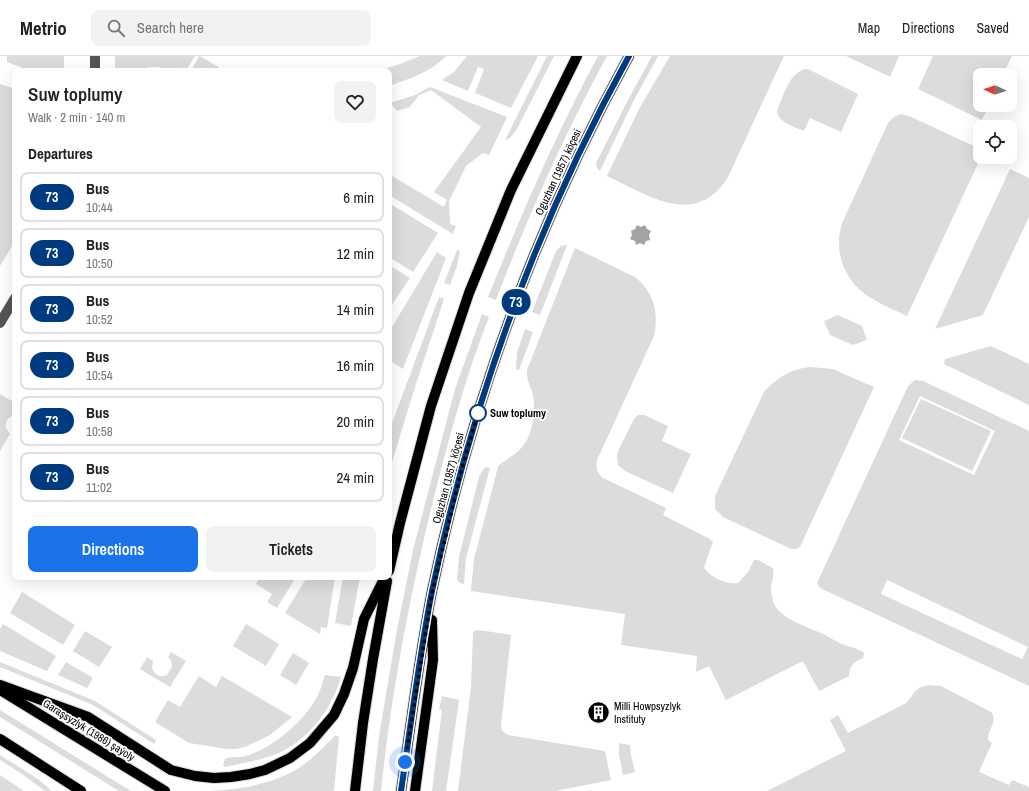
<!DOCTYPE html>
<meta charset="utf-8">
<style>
body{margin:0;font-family:"Archivo Narrow",sans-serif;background:#f2f2f2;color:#222;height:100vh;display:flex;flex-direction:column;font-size:15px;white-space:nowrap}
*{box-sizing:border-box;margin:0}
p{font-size:13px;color:#767676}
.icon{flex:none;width:22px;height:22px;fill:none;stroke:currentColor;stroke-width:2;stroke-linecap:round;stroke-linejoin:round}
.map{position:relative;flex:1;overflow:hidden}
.panel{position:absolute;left:12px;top:12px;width:380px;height:512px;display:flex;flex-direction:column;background:#fff;border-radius:8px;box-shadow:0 4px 16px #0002}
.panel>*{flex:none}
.badge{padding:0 8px;border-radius:13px;font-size:14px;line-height:26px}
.needle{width:26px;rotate:274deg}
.controls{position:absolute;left:973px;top:12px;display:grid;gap:8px}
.controls a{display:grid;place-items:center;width:44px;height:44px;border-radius:8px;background:#fff;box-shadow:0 4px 16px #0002;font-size:20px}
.you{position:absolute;width:20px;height:20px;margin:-10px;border:3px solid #fff;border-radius:50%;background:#1a73e8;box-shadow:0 0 0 6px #1a73e833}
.map>.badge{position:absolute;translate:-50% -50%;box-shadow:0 0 0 2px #fff}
h2{padding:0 16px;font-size:15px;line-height:36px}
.round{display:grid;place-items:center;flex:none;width:42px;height:42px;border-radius:8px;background:#f2f2f2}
.summary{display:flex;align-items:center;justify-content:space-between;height:68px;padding:0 16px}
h1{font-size:19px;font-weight:600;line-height:30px}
.cta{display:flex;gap:8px;margin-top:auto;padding:8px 16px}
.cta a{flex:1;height:46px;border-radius:8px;background:#1a73e8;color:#fff;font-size:16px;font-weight:600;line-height:46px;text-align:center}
.cta a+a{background:#f2f2f2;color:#222}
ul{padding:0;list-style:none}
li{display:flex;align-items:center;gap:12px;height:50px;margin:0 8px 6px;padding:0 8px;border:2px solid #e0e0e0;border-radius:8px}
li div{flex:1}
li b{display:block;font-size:15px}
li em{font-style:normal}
li .badge{min-width:44px;font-weight:700;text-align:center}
header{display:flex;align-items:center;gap:24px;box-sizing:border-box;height:56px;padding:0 20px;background:#fff;border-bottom:1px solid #e0e0e0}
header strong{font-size:19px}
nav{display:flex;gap:22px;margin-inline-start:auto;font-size:14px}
.search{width:280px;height:36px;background:#f2f2f2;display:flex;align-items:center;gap:10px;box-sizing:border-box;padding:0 14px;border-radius:8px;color:#767676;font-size:15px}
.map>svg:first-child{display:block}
</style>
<header>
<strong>Metrio</strong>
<div class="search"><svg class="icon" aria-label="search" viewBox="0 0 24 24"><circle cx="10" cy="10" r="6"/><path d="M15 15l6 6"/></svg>Search here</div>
<nav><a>Map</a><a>Directions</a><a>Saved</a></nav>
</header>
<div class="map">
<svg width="1029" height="735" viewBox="0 0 1029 735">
<rect width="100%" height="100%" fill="#fff"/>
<path fill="#dcdcdc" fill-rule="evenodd" d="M 7,0 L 64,0 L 64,15 L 31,15 L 7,6 Z
M 115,0 L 195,0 L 187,13 L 180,9 L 187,14 L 186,15 L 169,15 L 158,11 L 149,11 L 147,15 L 115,15 Z
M 199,0 L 200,0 L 225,15 L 191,15 Z
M 420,0 L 446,0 C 431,16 409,23 389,30 L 389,15 L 377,15 L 397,9 Z
M 467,0 L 538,0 L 511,52 L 475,37 L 484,13 L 478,11 L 468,35 L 442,24 L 454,16 Z
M 547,0 L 554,0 L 517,73 L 510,82 L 505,84 Z
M 598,0 L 607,0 C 564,79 528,160 496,244 L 488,241 C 521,159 556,78 598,0 Z
M 652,0 L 658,0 L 632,48 L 600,115 L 597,112 L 596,107 L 627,46 Z
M 670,0 L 784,0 L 728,121 C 696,173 647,139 607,120 L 639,53 Z
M 846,0 L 899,0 L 890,21 Z
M 933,0 L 1012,0 L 1003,19 L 980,19 L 980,49 L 989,49 L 982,64 L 918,33 Z
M 808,13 L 858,38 L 841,76 L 810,62 L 804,75 C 795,71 778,67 777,55 C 783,41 790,13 808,13 Z
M 0,28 L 15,33 L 15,185 L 0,210 Z
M 430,31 L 507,61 L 489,99 L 483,97 L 466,110 L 449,145 L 450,168 L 456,170 L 453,178 L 389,139 L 389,118 L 444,151 L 447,144 L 434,136 L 481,71 L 431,34 L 419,39 L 410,51 L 397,55 L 390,47 L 415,39 Z
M 901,58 L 909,60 L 976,91 L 980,95 L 980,101 L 981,101 L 907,260 C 895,254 882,249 871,242 C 844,226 832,194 843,165 L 888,67 L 894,61 Z
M 1010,113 L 1029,122 L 1029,161 L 983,259 L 935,273 Z
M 389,147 L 438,177 L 413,216 L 389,201 Z
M 567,189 L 540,259 L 532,256 L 556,195 L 561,190 Z
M 575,192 L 635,221 C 654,236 659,257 654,280 L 597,404 C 595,412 598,418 603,422 L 666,452 L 663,459 L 710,483 L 713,486 L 704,511 C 709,521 727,529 738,527 L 748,516 L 754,504 L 758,504 L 773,512 C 775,520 771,525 771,533 C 771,537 773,544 774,548 C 781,563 808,571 823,578 C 829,581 835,585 842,588 C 849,591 858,592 864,597 L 863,602 C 854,606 849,610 849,620 L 819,635 L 803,605 L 726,644 L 709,610 L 696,616 L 697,600 L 621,589 L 625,558 L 471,535 L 474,503 L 498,411 C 501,406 506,405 510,401 C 517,397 523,391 527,384 C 534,369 536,351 532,335 C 529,328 526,322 527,314 Z
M 457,194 L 460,195 L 457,210 L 450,229 L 444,227 Z
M 437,196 L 446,202 L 403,313 L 389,304 L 389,276 Z
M 389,209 L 410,222 L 389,253 Z
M 439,241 L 444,243 L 415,331 L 389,416 L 389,375 Z
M 482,258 L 489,261 C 465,322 448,385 432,449 C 409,543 391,639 381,735 L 373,735 L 379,680 L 396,579 L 413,494 L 455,333 Z
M 838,259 L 862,270 L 867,284 L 853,289 L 830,279 L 824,265 Z
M 525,273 L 533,276 L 519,314 L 516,313 L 517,296 Z
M 991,290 L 1029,308 L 1029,349 L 944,308 L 945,303 Z
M 810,311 L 833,313 L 874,331 L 800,491 L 796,493 L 791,493 L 723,461 L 715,453 L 715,440 L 764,336 C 776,322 791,313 810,311 Z
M 915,324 L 923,325 L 1029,375 L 1029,630 L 822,533 L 819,531 L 817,527 L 908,330 ZM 920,340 L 995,375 L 974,419 L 899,384 ZM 887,524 L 1028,591 L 1022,603 L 881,538 Z
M 0,338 L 15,347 L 15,359 C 8,361 5,365 6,372 L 10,378 L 0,395 Z
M 921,343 L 991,375 L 972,415 L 902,382 Z
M 638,359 L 644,359 L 668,370 L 662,385 L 691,398 L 673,437 L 625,415 L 618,409 L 617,401 L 618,395 L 634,363 Z
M 486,411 L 490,412 L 466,502 L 464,528 L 460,527 L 457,524 L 459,501 L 479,421 L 482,415 Z
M 260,521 L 296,521 L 277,552 L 267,546 L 272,538 L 256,528 Z
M 307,521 L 335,521 L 327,572 L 321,571 L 320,578 L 285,557 Z
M 343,521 L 360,521 L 351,570 L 335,567 Z
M 22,536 L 75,569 L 63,589 L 10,557 Z
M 3,568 L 56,600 L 47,615 L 0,595 L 0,573 Z
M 246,568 L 279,588 L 266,610 L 233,590 Z
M 479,574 L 511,579 L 501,670 L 502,675 L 508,679 L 605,695 L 611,724 L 555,735 L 458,735 L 471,631 L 473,577 L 474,575 Z
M 85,575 L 112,591 L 99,611 L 73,595 Z
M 171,596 L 186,605 L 170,631 L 140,613 L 147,601 L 153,605 L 152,612 C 155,619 160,622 167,619 L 172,611 L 171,604 L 168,601 Z
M 293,597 L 309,607 L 296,629 L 280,619 Z
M 0,606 L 95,645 L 156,684 L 154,688 L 93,649 L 0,611 Z
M 66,606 L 93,622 L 87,632 L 58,619 Z
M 325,619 L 341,621 C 332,653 309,683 279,697 C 262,704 243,707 225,711 L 223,710 L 225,703 C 231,700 239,702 246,700 C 273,692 306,664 318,639 C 321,633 323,625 325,619 Z
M 199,620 L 216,631 L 222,620 L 292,661 L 270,679 L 245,691 L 236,693 L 227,693 L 189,687 L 155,666 L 168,644 L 180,651 Z
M 929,629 L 941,630 L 991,656 C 999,665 987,674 988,684 L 992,687 L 979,716 L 1009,729 L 1012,724 L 1029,731 L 1029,735 L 767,735 L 846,695 L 830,664 L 838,659 L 848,677 L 906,647 C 916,637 913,632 929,629 Z
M 442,640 L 459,644 L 446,735 L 432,735 L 442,654 L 439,653 Z
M 0,654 L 131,735 L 119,735 L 0,661 Z
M 335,680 L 337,680 L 339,681 L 334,735 L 204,735 C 237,734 275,729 303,709 C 314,701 325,690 335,680 Z
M 619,687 L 630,689 L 631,699 L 635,716 L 623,719 L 619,698 Z
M 0,699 L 38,723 L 52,735 L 45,735 L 22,718 L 0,704 Z
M 0,719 L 24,735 L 25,735 L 0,735 Z"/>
<path fill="#a3a3a3" d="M 637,169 L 641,171 L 645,169 L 647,173 L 651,175 L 649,179 L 650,184 L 646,185 L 644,189 L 640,187 L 636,189 L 635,185 L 630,183 L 632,179 L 631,175 L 635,173 Z"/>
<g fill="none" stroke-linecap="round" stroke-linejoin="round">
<defs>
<path id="major" d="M 389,515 L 400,467 L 431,350 L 469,237 L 511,134 L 577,0
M 0,629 L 88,661 L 171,714 L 195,720 L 214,722 L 231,721 L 250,718 L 265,714 L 290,702 L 310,687 L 334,659 L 344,638 L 353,612 L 364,563 L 385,521
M 0,634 L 165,735
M 0,683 L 81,735
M 355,735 L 363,667 L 373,603 L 387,525
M 401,735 C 411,668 419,601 432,535 C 471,348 537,167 629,0
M 415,735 L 433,604 L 432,564"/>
</defs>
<use href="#major" stroke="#dbdbdb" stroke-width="12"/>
<path stroke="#555" stroke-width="10" d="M 95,15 L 95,0
M 0,267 L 15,242"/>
<use href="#major" stroke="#000" stroke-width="10"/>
</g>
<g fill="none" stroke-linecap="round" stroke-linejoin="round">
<defs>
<path id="line" d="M 401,735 C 411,668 419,601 432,535 C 471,349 537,167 629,0"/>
</defs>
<use href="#line" stroke="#fff" stroke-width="9"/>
<use href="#line" stroke="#003b80" stroke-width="6"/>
<path stroke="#000" stroke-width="4" stroke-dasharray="0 7.2" d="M 405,706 L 432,537 L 462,412 L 478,357"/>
</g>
<defs>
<symbol id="building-disc" viewBox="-11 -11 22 22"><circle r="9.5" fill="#000" stroke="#fff"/><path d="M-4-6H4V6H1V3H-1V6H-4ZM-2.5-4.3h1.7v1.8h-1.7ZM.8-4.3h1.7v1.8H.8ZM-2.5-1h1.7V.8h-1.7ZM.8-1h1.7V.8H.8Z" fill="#fff"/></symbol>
</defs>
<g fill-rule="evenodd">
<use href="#building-disc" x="586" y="644" width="25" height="25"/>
</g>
<circle fill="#fff" stroke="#003b80" stroke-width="2" cx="478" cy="357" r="8"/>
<g text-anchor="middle" stroke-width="3.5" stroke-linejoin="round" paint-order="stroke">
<g font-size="11" fill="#000" stroke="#fff">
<text transform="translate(558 116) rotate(-65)" y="4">Oguzhan (1957) köçesi</text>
<text transform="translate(448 422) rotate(-75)" y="4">Oguzhan (1957) köçesi</text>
<text transform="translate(89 674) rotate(32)" y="4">Garaşsyzlyk (1986) şaýoly</text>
</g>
<g font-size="11" font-weight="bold" fill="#000" stroke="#fff" text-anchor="start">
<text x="490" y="361">Suw toplumy</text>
</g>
<g font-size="11" fill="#000" stroke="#fff" text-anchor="start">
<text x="614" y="654">Milli Howpsyzlyk<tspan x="614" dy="13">Instituty</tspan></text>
</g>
</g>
</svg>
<div class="controls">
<a><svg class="needle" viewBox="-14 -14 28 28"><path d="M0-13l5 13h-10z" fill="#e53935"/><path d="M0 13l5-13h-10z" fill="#767676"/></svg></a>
<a><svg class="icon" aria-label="locate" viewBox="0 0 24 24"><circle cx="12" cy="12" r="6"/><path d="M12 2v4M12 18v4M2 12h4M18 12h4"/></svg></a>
</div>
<div class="you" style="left:405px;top:706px"></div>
<b class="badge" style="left:516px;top:246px;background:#003b80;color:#fff">73</b>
<section class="panel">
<div class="summary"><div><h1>Suw toplumy</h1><p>Walk · 2 min · 140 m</p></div><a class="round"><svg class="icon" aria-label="heart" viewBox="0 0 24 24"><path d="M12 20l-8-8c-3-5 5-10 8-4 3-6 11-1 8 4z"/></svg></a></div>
<h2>Departures</h2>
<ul>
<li><span class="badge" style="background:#003b80;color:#fff">73</span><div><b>Bus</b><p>10:44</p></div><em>6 min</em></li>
<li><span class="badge" style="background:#003b80;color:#fff">73</span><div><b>Bus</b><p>10:50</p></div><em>12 min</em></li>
<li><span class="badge" style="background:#003b80;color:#fff">73</span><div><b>Bus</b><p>10:52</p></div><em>14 min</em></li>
<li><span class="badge" style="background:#003b80;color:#fff">73</span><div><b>Bus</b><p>10:54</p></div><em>16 min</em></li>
<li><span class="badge" style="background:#003b80;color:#fff">73</span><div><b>Bus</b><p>10:58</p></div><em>20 min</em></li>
<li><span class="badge" style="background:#003b80;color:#fff">73</span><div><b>Bus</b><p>11:02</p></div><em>24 min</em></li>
</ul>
<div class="cta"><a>Directions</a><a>Tickets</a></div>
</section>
</div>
